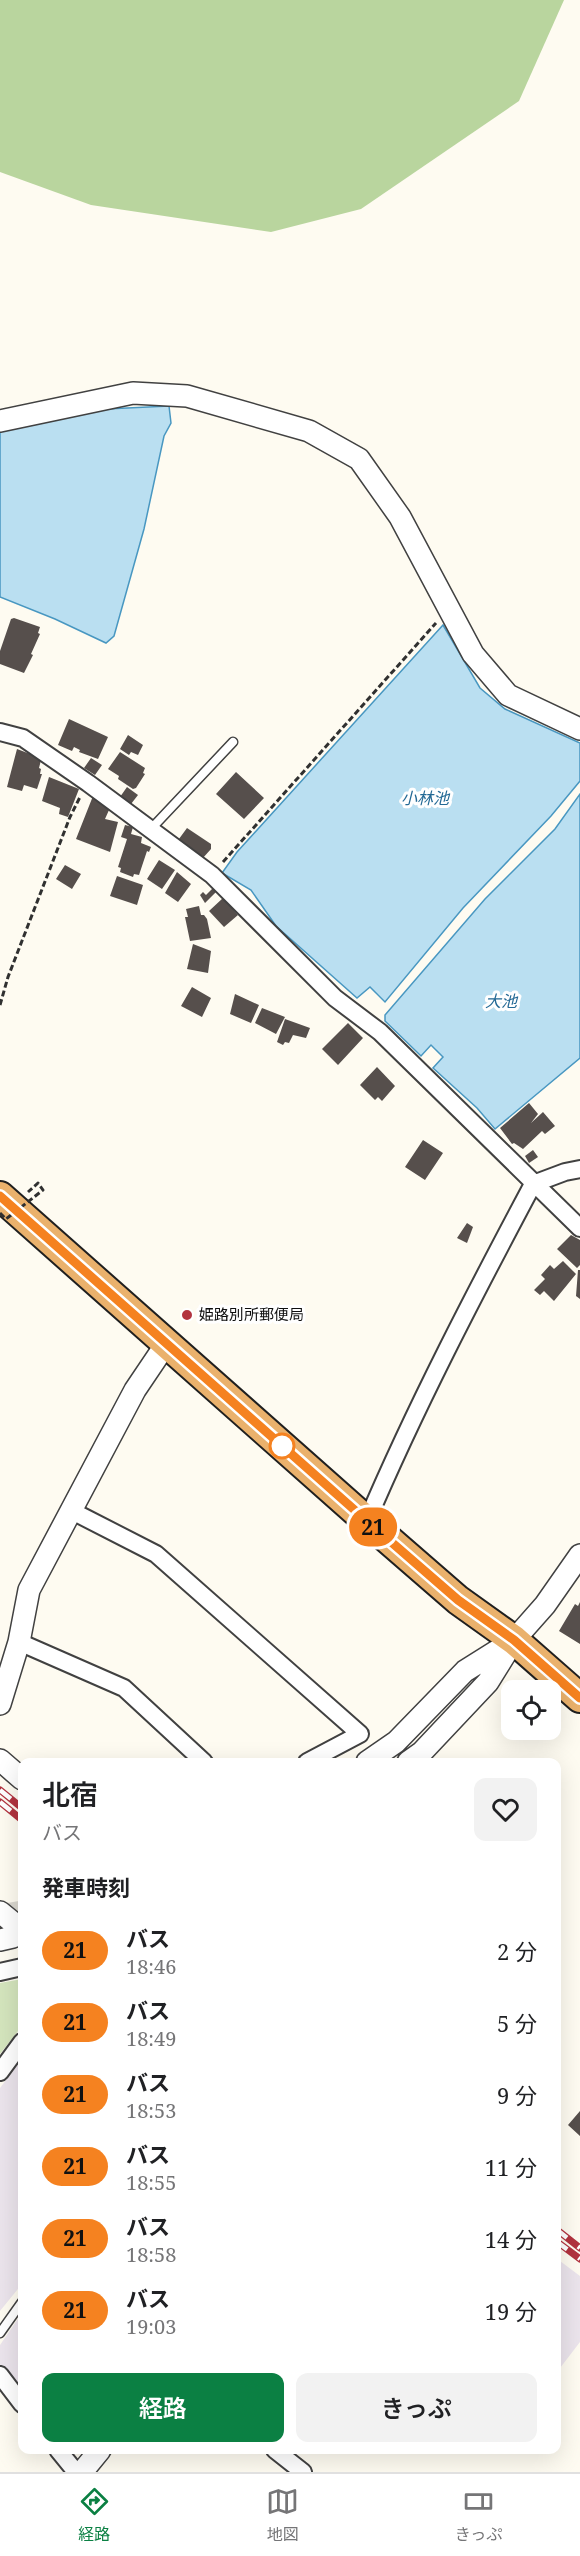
<!DOCTYPE html>
<html lang="ja">
<meta charset="utf-8">
<style>
body{margin:0;font-family:"Noto Serif","Noto Sans JP",serif;background:#f2f2f2;color:#202124;height:100vh;display:flex;flex-direction:column;font-size:22px;white-space:nowrap}
*{box-sizing:border-box;margin:0}
p{font-size:20px;color:#757577}
.icon{flex:none;width:33px;height:33px;fill:none;stroke:currentColor;stroke-width:2;stroke-linecap:round;stroke-linejoin:round}
.map{position:relative;flex:1;overflow:hidden}
.sheet{position:absolute;left:18px;top:1758px;width:543px;height:696px;display:flex;flex-direction:column;background:#fff;border-radius:12px;box-shadow:0 6px 24px #0002}
.sheet>*{flex:none}
.badge{padding:0 12px;border-radius:20px;font-size:21px;line-height:39px}
.fabs{position:absolute;left:501px;top:1680px;display:grid;gap:12px}
.fabs a{display:grid;place-items:center;width:60px;height:60px;border-radius:12px;background:#fff;box-shadow:0 6px 24px #0002;font-size:30px}
.map>.badge{position:absolute;translate:-50% -50%;box-shadow:0 0 0 3px #fff}
h2{padding:0 24px;font-size:22px;line-height:54px}
.round{display:grid;place-items:center;flex:none;width:63px;height:63px;border-radius:12px;background:#f2f2f2}
.overview{display:flex;align-items:center;justify-content:space-between;height:102px;padding:0 24px}
h1{font-size:28px;font-weight:600;line-height:45px}
.action{display:flex;gap:12px;margin-top:auto;padding:12px 24px}
.action a{flex:1;height:69px;border-radius:12px;background:#0b8043;color:#fff;font-size:24px;font-weight:600;line-height:69px;text-align:center}
.action a+a{background:#f2f2f2;color:#202124}
ul{padding:0;list-style:none}
li{display:flex;align-items:center;gap:18px;height:72px;padding:0 24px}
li div{flex:1}
li b{display:block;font-size:22px}
li em{font-style:normal}
li .badge{min-width:66px;font-weight:700;text-align:center}
.tabs{display:flex;justify-content:space-around;align-items:center;height:84px;border-top:2px solid #e0e0e0;background:#fff;font-size:16px;color:#757577}
.tabs a{display:grid;justify-items:center;gap:3px}
.tabs .on{color:#0b8043}
.map>svg:first-child{display:block}
</style>
<div class="map">
<svg width="580" height="2472" viewBox="0 0 580 2472">
<rect width="100%" height="100%" fill="#fefbf1"/>
<path fill="#ebe4ec" d="M 22,2059 L 22,2284 L 0,2311 L 0,2088 Z
M 556,2258 L 580,2276 L 580,2342 L 557,2372 Z
M 22,2313 L 22,2396 L 0,2367 L 0,2345 Z"/>
<path fill="#d4e5bd" d="M 22,1979 L 22,2026 L 0,2054 L 0,1983 Z"/>
<path fill="#b9d59e" d="M 0,0 L 564,0 L 519,101 L 361,209 L 271,232 L 91,205 L 0,172 Z"/>
<path fill="#badff1" stroke="#4897c1" stroke-width="1.5" d="M 169,406 L 171,423 L 164,436 L 144,529 L 114,636 L 106,643 L 55,619 L 0,597 L 0,431 L 106,409 Z
M 443,625 L 480,688 L 505,709 L 580,743 L 580,781 L 551,816 L 463,908 L 385,1002 L 370,987 L 357,998 L 276,926 L 251,890 L 222,873 L 237,852 Z
M 580,794 L 580,1058 L 495,1129 L 477,1108 L 433,1068 L 443,1057 L 431,1045 L 421,1056 L 385,1021 L 385,1015 L 485,899 L 555,829 Z"/>
<path fill="#564f4c" d="M 14,618 L 40,627 L 38,633 L 40,634 L 31,654 L 33,655 L 24,673 L 0,664 L 0,651 L 11,619 Z
M 69,719 L 108,737 L 98,759 L 79,752 L 80,750 L 74,747 L 72,751 L 58,745 Z
M 128,735 L 143,745 L 138,755 L 131,752 L 129,755 L 120,749 Z
M 17,749 L 38,757 L 37,760 L 41,760 L 39,768 L 41,769 L 40,774 L 42,774 L 37,789 L 24,785 L 22,791 L 7,787 Z
M 120,752 L 145,768 L 143,773 L 145,774 L 136,788 L 133,789 L 118,779 L 119,776 L 108,769 Z
M 91,758 L 102,765 L 95,775 L 84,768 Z
M 236,772 L 264,798 L 244,819 L 216,794 Z
M 49,777 L 79,789 L 68,817 L 59,814 L 60,808 L 42,801 Z
M 127,787 L 138,795 L 131,804 L 120,797 Z
M 93,796 L 109,810 L 105,819 L 118,822 L 110,852 L 76,839 Z
M 125,825 L 133,827 L 131,834 L 142,837 L 141,843 L 151,847 L 149,852 L 147,851 L 139,875 L 134,874 L 133,877 L 120,872 L 121,868 L 118,867 L 127,839 L 121,837 Z
M 187,828 L 211,844 L 211,849 L 202,859 L 176,843 Z
M 159,860 L 175,870 L 162,889 L 147,879 Z
M 65,865 L 81,874 L 72,889 L 56,879 Z
M 177,872 L 191,884 L 178,902 L 165,893 Z
M 117,876 L 143,885 L 137,905 L 110,896 Z
M 214,887 L 217,891 L 205,903 L 200,895 L 203,892 L 206,895 Z
M 223,898 L 238,915 L 224,927 L 209,911 Z
M 199,906 L 201,915 L 204,915 L 207,919 L 211,938 L 190,941 L 185,917 L 188,917 L 186,909 Z
M 193,944 L 211,951 L 208,973 L 187,969 Z
M 192,987 L 211,998 L 202,1017 L 181,1006 Z
M 235,994 L 259,1005 L 251,1023 L 230,1014 Z
M 262,1008 L 285,1017 L 276,1034 L 255,1023 Z
M 285,1019 L 310,1028 L 306,1038 L 293,1035 L 289,1043 L 285,1042 L 283,1045 L 277,1042 Z
M 348,1023 L 363,1038 L 338,1065 L 322,1049 Z
M 377,1067 L 395,1086 L 382,1101 L 378,1097 L 375,1100 L 360,1085 Z
M 529,1103 L 538,1114 L 531,1123 L 543,1112 L 555,1126 L 545,1134 L 542,1131 L 523,1149 L 514,1143 L 512,1144 L 500,1128 Z
M 423,1140 L 443,1153 L 425,1180 L 405,1167 Z
M 533,1150 L 538,1157 L 529,1163 L 525,1156 Z
M 467,1223 L 473,1227 L 467,1243 L 457,1238 Z
M 571,1235 L 580,1240 L 580,1265 L 577,1268 L 557,1249 Z
M 563,1261 L 576,1274 L 554,1301 L 544,1291 L 540,1295 L 534,1290 L 545,1279 L 541,1275 L 550,1265 L 554,1269 Z
M 578,1270 L 580,1270 L 580,1299 L 576,1296 Z
M 580,1602 L 580,1644 L 559,1631 L 575,1604 L 578,1606 Z
M 580,2111 L 580,2136 L 568,2125 Z"/>
<g fill="none" stroke-linecap="round" stroke-linejoin="round">
<path stroke="#dad7cf" stroke-width="21" stroke-dasharray="21 10" stroke-linecap="butt" d="M 0,1915 L 22,1911"/>
<defs>
<path id="service" d="M 150,830 L 233,742
M 0,2333 L 22,2302"/>
<path id="minor" d="M 0,732 L 23,738 L 88,783 L 212,875 L 335,998 L 380,1032 L 580,1228
M 72,1511 L 156,1554 L 360,1734 L 307,1762
M 367,1521 C 416,1406 474,1295 533,1184 L 565,1172 L 580,1169
M 19,1642 L 124,1688 L 204,1762
M 0,1972 L 22,1967
M 0,2072 L 22,2042
M 0,2375 L 22,2404
M 58,2450 L 76,2472
M 275,2450 L 303,2472"/>
<path id="tertiary" d="M 0,421 L 133,393 L 187,396 L 309,431 L 359,459 L 400,517 L 473,654 L 508,695 L 580,729
M 0,1704 L 19,1642 L 29,1590 L 135,1390 L 166,1344
M 0,1760 L 22,1779
M 367,1762 L 396,1742 L 465,1671 L 508,1644
M 408,1762 L 422,1752 L 488,1682 L 514,1640 L 545,1605 L 580,1555
M 0,1912 L 22,1930
M 0,1940 L 13,1937
M 82,2472 L 100,2450"/>
<path id="trunk" d="M 0,1196 L 367,1521 L 458,1600 L 514,1640 L 580,1698"/>
</defs>
<use href="#service" stroke="#414141" stroke-width="11"/>
<use href="#minor" stroke="#414141" stroke-width="20"/>
<use href="#tertiary" stroke="#414141" stroke-width="24"/>
<use href="#trunk" stroke="#1f1f1f" stroke-width="32"/>
<path stroke="#303030" stroke-width="3" stroke-dasharray="6 3" stroke-linecap="butt" d="M 223,862 L 436,623
M 0,1005 L 8,977 L 70,817 L 80,797"/>
<use href="#service" stroke="#fff" stroke-width="8"/>
<use href="#minor" stroke="#fff" stroke-width="16"/>
<use href="#tertiary" stroke="#fff" stroke-width="21"/>
<use href="#trunk" stroke="#eab16c" stroke-width="28"/>
<defs>
<path id="rail" d="M 0,1790 L 22,1808
M 0,1802 L 22,1820
M 556,2229 L 580,2248
M 556,2241 L 580,2259"/>
</defs>
<use href="#rail" stroke="#b2333f" stroke-width="7"/>
<use href="#rail" stroke="#fff" stroke-width="4.5" stroke-dasharray="14" stroke-linecap="butt"/>
<path stroke="#303030" stroke-width="3" stroke-dasharray="6 3" stroke-linecap="butt" d="M 0,1213 L 6,1219 L 43,1190 L 38,1183 L 28,1192"/>
</g>
<g fill="none" stroke-linecap="round" stroke-linejoin="round">
<defs>
<path id="line" d="M 0,1196 L 367,1521 L 458,1600 L 514,1640 L 580,1698"/>
</defs>
<use href="#line" stroke="#fff" stroke-width="14"/>
<use href="#line" stroke="#f58220" stroke-width="9"/>
</g>
<circle fill="#b2333f" stroke="#fff" stroke-width="2" cx="187" cy="1315" r="6"/>
<circle fill="#fff" stroke="#f58220" stroke-width="3" cx="282" cy="1446" r="12"/>
<g text-anchor="middle" stroke-width="6" stroke-linejoin="round" paint-order="stroke">
<g font-size="15" fill="#0e0e0e" stroke="#fff" text-anchor="start">
<text x="199" y="1320">姫路別所郵便局</text>
</g>
<g font-size="16" font-style="italic" fill="#236995" stroke="#fff">
<text x="425" y="804">小林池</text>
<text x="501" y="1007">大池</text>
</g>
</g>
</svg>
<div class="fabs">
<a><svg class="icon" aria-label="locate" viewBox="0 0 24 24"><circle cx="12" cy="12" r="6"/><path d="M12 2v4M12 18v4M2 12h4M18 12h4"/></svg></a>
</div>
<b class="badge" style="left:373px;top:1527px;background:#f58220;color:#111">21</b>
<section class="sheet">
<div class="overview"><div><h1>北宿</h1><p>バス</p></div><a class="round"><svg class="icon" aria-label="heart" viewBox="0 0 24 24"><path d="M12 20l-8-8c-3-5 5-10 8-4 3-6 11-1 8 4z"/></svg></a></div>
<h2>発車時刻</h2>
<ul>
<li><span class="badge" style="background:#f58220;color:#111">21</span><div><b>バス</b><p>18:46</p></div><em>2 分</em></li>
<li><span class="badge" style="background:#f58220;color:#111">21</span><div><b>バス</b><p>18:49</p></div><em>5 分</em></li>
<li><span class="badge" style="background:#f58220;color:#111">21</span><div><b>バス</b><p>18:53</p></div><em>9 分</em></li>
<li><span class="badge" style="background:#f58220;color:#111">21</span><div><b>バス</b><p>18:55</p></div><em>11 分</em></li>
<li><span class="badge" style="background:#f58220;color:#111">21</span><div><b>バス</b><p>18:58</p></div><em>14 分</em></li>
<li><span class="badge" style="background:#f58220;color:#111">21</span><div><b>バス</b><p>19:03</p></div><em>19 分</em></li>
</ul>
<div class="action"><a>経路</a><a>きっぷ</a></div>
</section>
</div>
<nav class="tabs">
<a class="on"><svg class="icon" aria-label="directions" viewBox="0 0 24 24"><path d="M12 3l9 9-9 9-9-9zM9 14v-3h6M13 9l2 2-2 2"/></svg>経路</a>
<a><svg class="icon" aria-label="map" viewBox="0 0 24 24"><path d="M3 6l6-2 6 2 6-2v14l-6 2-6-2-6 2zM9 4v14M15 6v14"/></svg>地図</a>
<a><svg class="icon" aria-label="tickets" viewBox="0 0 24 24"><path d="M3 7h18v10H3zM15 7v10"/></svg>きっぷ</a>
</nav>
